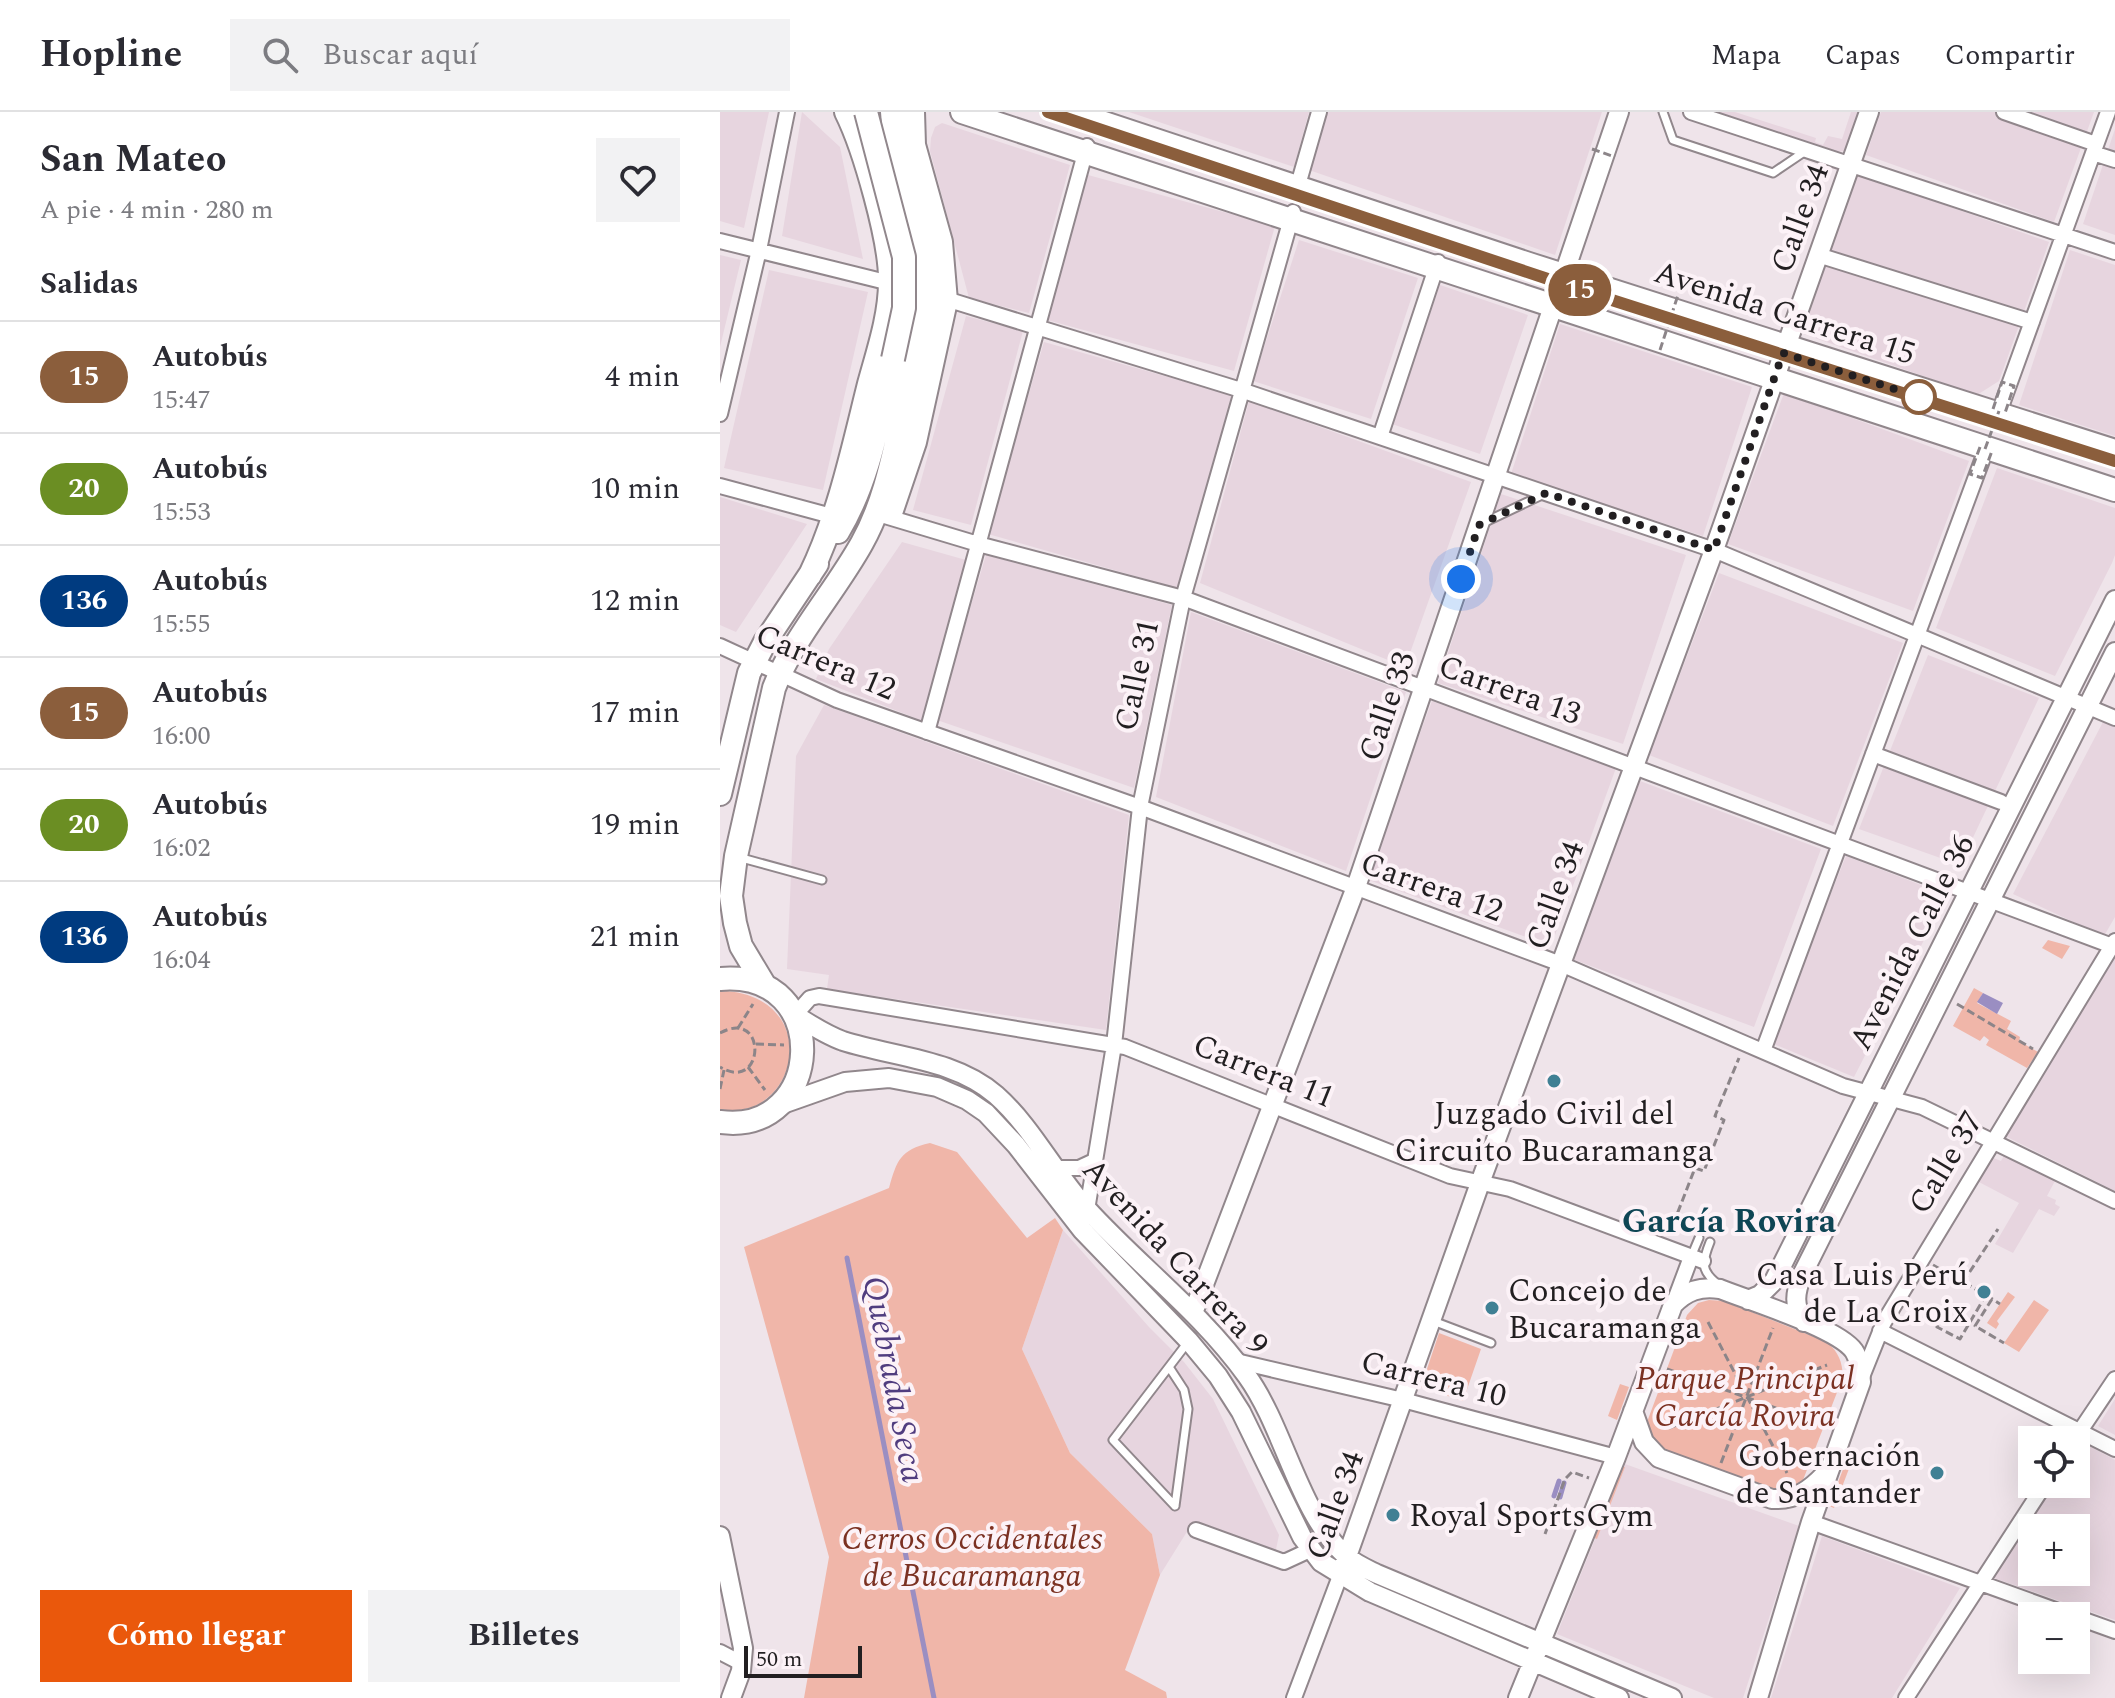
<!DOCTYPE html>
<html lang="es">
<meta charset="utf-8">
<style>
body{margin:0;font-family:Spectral,serif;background:#f2f2f3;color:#2b2b33;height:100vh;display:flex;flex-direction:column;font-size:30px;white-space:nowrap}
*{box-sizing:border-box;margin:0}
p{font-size:26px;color:#7c7c81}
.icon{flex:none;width:44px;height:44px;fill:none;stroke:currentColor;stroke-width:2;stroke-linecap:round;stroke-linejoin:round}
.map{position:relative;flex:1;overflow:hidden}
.side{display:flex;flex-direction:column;background:#fff;width:720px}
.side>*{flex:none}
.badge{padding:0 16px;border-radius:26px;font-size:28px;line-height:52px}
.tools{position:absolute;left:1298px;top:1314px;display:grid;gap:16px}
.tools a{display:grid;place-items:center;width:72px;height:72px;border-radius:0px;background:#fff;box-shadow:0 8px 32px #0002;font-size:40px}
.scale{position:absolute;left:24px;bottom:20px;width:118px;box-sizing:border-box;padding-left:8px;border:4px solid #221f21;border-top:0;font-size:22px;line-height:28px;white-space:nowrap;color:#221f21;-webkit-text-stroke:6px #fcf2f7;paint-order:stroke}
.you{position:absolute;width:40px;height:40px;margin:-20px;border:6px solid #fff;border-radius:50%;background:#1a73e8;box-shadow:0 0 0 12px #1a73e833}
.map>.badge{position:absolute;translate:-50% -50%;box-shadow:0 0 0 4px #fff}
h2{padding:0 40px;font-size:30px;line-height:72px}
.round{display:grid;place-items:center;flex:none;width:84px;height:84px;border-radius:0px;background:#f2f2f3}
.overview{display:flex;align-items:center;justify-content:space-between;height:136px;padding:0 40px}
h1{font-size:38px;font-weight:700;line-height:60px}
.primary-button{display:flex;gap:16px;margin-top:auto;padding:16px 40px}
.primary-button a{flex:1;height:92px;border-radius:0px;background:#ea580c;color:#fff;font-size:32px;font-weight:700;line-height:92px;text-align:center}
.primary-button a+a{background:#f2f2f3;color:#2b2b33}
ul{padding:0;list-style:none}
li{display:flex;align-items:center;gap:24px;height:112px;padding:0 40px;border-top:2px solid #e1e1e2}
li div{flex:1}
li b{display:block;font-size:30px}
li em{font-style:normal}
li .badge{min-width:88px;font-weight:700;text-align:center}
header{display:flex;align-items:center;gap:48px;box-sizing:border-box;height:112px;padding:0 40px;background:#fff;border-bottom:2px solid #e1e1e2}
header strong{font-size:38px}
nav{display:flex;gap:44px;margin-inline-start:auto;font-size:28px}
.search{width:560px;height:72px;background:#f2f2f3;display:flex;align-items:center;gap:20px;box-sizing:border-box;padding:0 28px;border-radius:0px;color:#7c7c81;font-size:30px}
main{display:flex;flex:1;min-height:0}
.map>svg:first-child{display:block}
</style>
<header>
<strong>Hopline</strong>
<div class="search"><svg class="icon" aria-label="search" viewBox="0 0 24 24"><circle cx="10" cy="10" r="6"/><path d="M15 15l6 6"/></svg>Buscar aquí</div>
<nav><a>Mapa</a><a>Capas</a><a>Compartir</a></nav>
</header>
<main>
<section class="side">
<div class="overview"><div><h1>San Mateo</h1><p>A pie · 4 min · 280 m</p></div><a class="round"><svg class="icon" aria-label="heart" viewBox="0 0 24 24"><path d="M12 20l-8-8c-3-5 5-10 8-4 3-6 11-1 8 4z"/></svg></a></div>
<h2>Salidas</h2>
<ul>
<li><span class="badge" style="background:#8b5e3c;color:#fff">15</span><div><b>Autobús</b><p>15:47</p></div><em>4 min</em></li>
<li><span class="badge" style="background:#6b8e23;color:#fff">20</span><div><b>Autobús</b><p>15:53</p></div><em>10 min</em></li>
<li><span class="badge" style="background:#003b80;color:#fff">136</span><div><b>Autobús</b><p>15:55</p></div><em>12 min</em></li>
<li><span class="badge" style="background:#8b5e3c;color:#fff">15</span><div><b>Autobús</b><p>16:00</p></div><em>17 min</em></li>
<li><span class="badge" style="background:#6b8e23;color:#fff">20</span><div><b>Autobús</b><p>16:02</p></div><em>19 min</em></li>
<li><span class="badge" style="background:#003b80;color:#fff">136</span><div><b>Autobús</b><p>16:04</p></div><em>21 min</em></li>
</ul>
<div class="primary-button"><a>Cómo llegar</a><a>Billetes</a></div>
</section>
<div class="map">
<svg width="1395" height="1586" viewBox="0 0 1395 1586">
<rect width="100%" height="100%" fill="#efe4ea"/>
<path fill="#e7d5df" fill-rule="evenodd" d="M 0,0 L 49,0 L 24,116 L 0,109 Z
M 82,0 L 120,35 L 143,147 L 62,124 Z
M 409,0 L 589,0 L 574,55 Z
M 606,0 L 882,0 L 835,143 L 589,58 Z
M 982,0 L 1015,0 L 1096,26 L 1095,30 L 1103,33 L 1108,24 L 1122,27 L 1131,0 L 1141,0 L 1126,39 L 1113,40 Z
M 1161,0 L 1374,0 L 1334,110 L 1146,43 Z
M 222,11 L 350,53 L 309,201 L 249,186 L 210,39 L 211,26 L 215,15 Z
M 1395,17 L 1395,123 L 1363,112 Z
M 1135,61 L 1329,130 L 1279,269 L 1257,283 L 1078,220 Z
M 368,63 L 555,114 L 514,259 L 327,208 Z
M 579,128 L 698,166 L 651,307 L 533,269 Z
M 1350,138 L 1395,153 L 1395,324 L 1299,293 Z
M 0,143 L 21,148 L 0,235 Z
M 49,158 L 148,180 L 103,378 L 4,356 Z
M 720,173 L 808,203 L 760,342 L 672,312 Z
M 246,204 L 303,219 L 251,413 L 193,398 Z
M 840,212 L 1032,275 L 983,424 L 791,362 Z
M 324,230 L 512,283 L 457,476 L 268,422 Z
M 1064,281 L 1249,349 L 1193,499 L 1008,432 Z
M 529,289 L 751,370 L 685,555 L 480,471 Z
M 1277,356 L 1395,396 L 1395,443 L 1392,451 L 1335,564 L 1216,516 Z
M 781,382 L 966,443 L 903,632 L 718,571 Z
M 0,385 L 87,412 L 16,520 L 0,513 Z
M 182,430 L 246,448 L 203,609 L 96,567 L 109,537 Z
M 266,443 L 452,493 L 414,676 L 217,608 Z
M 999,461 L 1183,531 L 1113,714 L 929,643 Z
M 471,500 L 686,580 L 626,759 L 436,685 Z
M 1208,543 L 1319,586 L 1240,753 L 1139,717 Z
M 712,589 L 896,656 L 831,834 L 646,767 Z
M 104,593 L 409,703 L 386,918 L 107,877 L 109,863 L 67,857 L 76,644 Z
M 1383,610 L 1395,615 L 1395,805 L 1384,824 L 1293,782 Z
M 920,669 L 1101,737 L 1034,915 L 852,847 Z
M 1126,744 L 1227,783 L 1134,965 L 1051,931 Z
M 1395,843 L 1395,1079 L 1285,1024 Z
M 1286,1040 L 1336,1067 L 1327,1084 L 1336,1088 L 1335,1092 L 1340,1095 L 1334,1104 L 1319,1097 L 1293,1141 L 1275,1132 L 1299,1091 L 1257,1069 L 1271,1045 L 1281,1049 Z
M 343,1118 L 429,1215 L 464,1250 L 493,1287 L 559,1423 L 555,1442 L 473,1410 L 440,1463 L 432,1422 L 350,1341 L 302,1237 Z
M 1395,1287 L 1395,1323 L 1378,1314 Z
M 1362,1330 L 1395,1348 L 1395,1508 L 1271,1465 L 1334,1372 L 1356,1372 L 1356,1339 ZM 1312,1416 L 1356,1416 L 1356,1460 L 1312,1460 Z
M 905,1352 L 1079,1414 L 1023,1586 L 994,1586 L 837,1522 Z
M 1102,1424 L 1240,1476 L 1172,1586 L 1051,1586 Z"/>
<path fill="#f0b6a9" d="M 1328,828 L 1350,834 L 1342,847 L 1322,836 Z
M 1254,876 L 1263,881 L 1257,891 L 1291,909 L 1287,917 L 1300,925 L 1299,929 L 1318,940 L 1307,956 L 1266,933 L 1269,928 L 1264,924 L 1260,929 L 1233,914 Z
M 7,879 C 105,888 77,1012 0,997 L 0,880 Z
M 210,1031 L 237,1040 L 307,1126 L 335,1106 L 343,1118 L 302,1237 L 350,1341 L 432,1422 L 440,1463 L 405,1558 L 446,1580 L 447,1586 L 84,1586 L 109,1445 L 24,1135 L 169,1076 C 177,1048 180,1038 210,1031 Z
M 1288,1180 L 1295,1185 L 1277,1209 L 1279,1212 L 1276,1217 L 1267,1211 Z
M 989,1188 L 1004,1189 L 1107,1230 C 1119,1241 1122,1249 1123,1265 L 1083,1368 L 1076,1377 L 1054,1379 L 947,1342 L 929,1322 L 927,1310 L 967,1203 L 978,1191 Z
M 1314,1188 L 1329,1198 L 1299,1240 L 1284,1231 Z
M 719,1221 L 761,1237 L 743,1289 L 701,1275 Z
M 900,1272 L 909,1275 L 897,1308 L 888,1304 Z
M 1130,1339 L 1135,1341 L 1114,1396 L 1109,1394 Z
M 901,1354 L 905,1355 L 877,1427 L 872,1425 Z"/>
<path fill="#9a8ec2" d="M 1263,881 L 1283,891 L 1277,902 L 1257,890 Z"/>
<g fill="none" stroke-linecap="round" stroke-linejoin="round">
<path stroke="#9a8ec2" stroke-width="5" d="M 127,1146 L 214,1586
M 834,1384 L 839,1369
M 840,1385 L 844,1371"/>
<defs>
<path id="lane" d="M 328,0 L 347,6
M 943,0 L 953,28 L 1053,61 L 1084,40
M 763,411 L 824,382
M 18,745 L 102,768
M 990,1130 C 982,1150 980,1159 999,1173
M 971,1145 L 979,1126
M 713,1209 L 771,1231
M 449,1255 L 464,1278 L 468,1297 L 455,1394
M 455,1394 L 393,1328 L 468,1230"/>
<path id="street" d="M 971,0 L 1395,140
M 1284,0 L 1376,32
M 1373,41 L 1395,48
M 576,80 L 599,0
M 0,129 L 170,171
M 1098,143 L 1312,210
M 226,187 L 521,278 L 994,438 L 1395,606
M 1281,295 L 1388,0
M 0,302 L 39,138 L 67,0
M 660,325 L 718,150
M 0,374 L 119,406
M 158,402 L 258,432 L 463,486 L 1395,835
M 0,534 L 117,588 L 420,695 L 841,852 L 1123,974 L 1202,995 L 1395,1089
M 207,620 L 367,34
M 1153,642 L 1281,690
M 75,903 L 90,886 L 99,884 L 405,935 L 730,1064 L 790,1077 L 983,1149
M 1043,939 L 1264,343
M 335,1056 L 359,1056 L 374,1049
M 366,1104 L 394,933 L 420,695 L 463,486 L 573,100
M 953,1193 L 971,1145
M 1160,1219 L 1395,1337
M 516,1249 L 683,1288 L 896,1345
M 1142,1265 L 1164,1210 L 1395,829
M 1354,1328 L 1395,1267
M 1091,1410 L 1352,1504
M 476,1418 L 564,1450 L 590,1438
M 1356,1505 L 1395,1519
M 0,1540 L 23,1552
M 574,1586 L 620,1464
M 1186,1586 L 1325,1372"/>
<path id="secondary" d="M 75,903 C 91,913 106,923 123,929 C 173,945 235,947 276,983 C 313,1016 334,1061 367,1097 C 419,1154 482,1201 527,1264 C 565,1317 578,1400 626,1444 C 635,1452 647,1457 657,1462 L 952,1586
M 57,994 L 125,970 L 169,966 L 217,975 L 247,988 L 266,1001 L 296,1033 L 362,1118 L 469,1229 L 498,1264 L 521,1300 L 582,1425 L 601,1450 L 650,1480 L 899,1586
M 1028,1188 L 1040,1183 L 1054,1169 L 1395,488
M 473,1201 L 636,775 L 899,0
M 1084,1210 C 1073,1193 1075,1181 1082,1163 L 1395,540
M 913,1299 L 924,1330 L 939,1346 L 1052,1387 C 1076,1388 1089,1379 1105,1362
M 0,1424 L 23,1536 L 21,1559 L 11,1586
M 620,1464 L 760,1071 L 994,438 L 1149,0
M 798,1586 L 896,1345 L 953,1193 C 966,1179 980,1174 1000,1177 C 1030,1189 1118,1216 1134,1239 C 1140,1248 1140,1260 1141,1270 L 1091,1410 L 1038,1586"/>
<path id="primary" d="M 242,0 L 1395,378
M 351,0 L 809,152 L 1395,339
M 172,398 L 195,330 L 226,189 L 221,130 L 194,33 L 193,0
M 118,420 C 150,367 159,306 173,247
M 90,463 C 119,403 133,336 149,272 C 158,239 170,204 170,170 C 171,130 144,36 126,0
M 0,682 L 29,561 L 45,530 L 97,452
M 0,867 C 114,857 105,1024 0,1010
M 45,874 L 21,834 L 15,811 L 11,784 L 16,744 L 54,576 C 74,524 115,480 142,431 C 166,388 174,339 185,292 C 195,249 207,205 207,160 C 206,106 175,55 172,0"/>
</defs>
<use href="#lane" stroke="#91878c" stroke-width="11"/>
<use href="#street" stroke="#91878c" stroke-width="18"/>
<use href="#secondary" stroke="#91878c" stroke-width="22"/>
<use href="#primary" stroke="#91878c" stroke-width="26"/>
<path stroke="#8c8589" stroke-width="3" stroke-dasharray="8 4" stroke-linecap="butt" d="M 1237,892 L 1313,937
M 18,916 L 33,892
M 0,921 C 48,895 45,982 0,955
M 36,932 L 64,933
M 28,955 L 45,978
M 0,977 L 4,958
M 949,1123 L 975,1056 L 984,1059 L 1004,1008 L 995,1004 L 1019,946
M 1213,1153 L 1266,1183 L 1240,1227 L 1217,1215 L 1221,1207
M 1243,1170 L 1278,1117
M 1266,1183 L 1280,1192
M 1272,1187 L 1255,1214 L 1284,1231
M 988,1210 L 1067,1361
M 947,1257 L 1109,1315
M 949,1316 L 1107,1253
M 1001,1351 L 1053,1216
M 825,1422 L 845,1367 L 852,1360 L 869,1366"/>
<use href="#lane" stroke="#fff" stroke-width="7"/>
<use href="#street" stroke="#fff" stroke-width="14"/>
<use href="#secondary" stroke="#fff" stroke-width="18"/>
<use href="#primary" stroke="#fff" stroke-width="22"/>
<defs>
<path id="primary-bridge" d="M 146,0 L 184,145 L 184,196 L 173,247"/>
</defs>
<use href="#primary-bridge" stroke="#91878c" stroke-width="26" stroke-linecap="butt"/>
<path stroke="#8c8589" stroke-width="3" stroke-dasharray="8 4" stroke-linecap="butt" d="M 872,37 L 895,45
M 940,238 L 958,183
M 1273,297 L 1282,270 L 1294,274 L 1285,301
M 1260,335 L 1250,362 L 1262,366 L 1272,339
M 1265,337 L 1279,299"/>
<use href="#primary-bridge" stroke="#fff" stroke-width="22"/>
</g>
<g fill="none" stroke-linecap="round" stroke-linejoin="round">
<defs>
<path id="line" d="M 328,0 L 873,182 L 1395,349"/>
</defs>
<use href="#line" stroke="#fff" stroke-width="18"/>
<use href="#line" stroke="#8b5e3c" stroke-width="12"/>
<path stroke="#221f21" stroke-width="8" stroke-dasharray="0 14.4" d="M 741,467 L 759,413 L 826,381 L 994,438 L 1063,241 L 1199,285"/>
</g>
<circle fill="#fff" stroke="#8b5e3c" stroke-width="4" cx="1199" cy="285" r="16"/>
<g fill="#408094" stroke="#fcf2f7" stroke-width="3">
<circle cx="834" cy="969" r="8"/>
<circle cx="1264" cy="1180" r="8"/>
<circle cx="772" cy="1196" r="8"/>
<circle cx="1217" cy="1361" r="8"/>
<circle cx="673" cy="1403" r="8"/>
</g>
<g text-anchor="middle" stroke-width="8" stroke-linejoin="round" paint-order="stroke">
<g font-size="32" fill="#221f21" stroke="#fcf2f7">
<text transform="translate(1079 106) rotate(-70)" y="11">Calle 34</text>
<text transform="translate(1065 200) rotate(18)" y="11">Avenida Carrera 15</text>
<text transform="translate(106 549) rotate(23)" y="11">Carrera 12</text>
<text transform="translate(416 563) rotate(-78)" y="11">Calle 31</text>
<text transform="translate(790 577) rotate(20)" y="11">Carrera 13</text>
<text transform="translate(666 594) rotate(-71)" y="11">Calle 33</text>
<text transform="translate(712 774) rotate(20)" y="11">Carrera 12</text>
<text transform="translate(834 783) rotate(-70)" y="11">Calle 34</text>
<text transform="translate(1191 830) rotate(-63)" y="11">Avenida Calle 36</text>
<text transform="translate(544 958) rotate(22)" y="11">Carrera 11</text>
<text transform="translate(1225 1050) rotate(-59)" y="11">Calle 37</text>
<text transform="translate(456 1144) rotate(47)" y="11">Avenida Carrera 9</text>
<text transform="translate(714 1266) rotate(14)" y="11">Carrera 10</text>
<text transform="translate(614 1393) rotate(-70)" y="11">Calle 34</text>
</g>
<g font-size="32" fill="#221f21" stroke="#fcf2f7" text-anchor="end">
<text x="834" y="1012" text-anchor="middle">Juzgado Civil del<tspan x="834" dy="37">Circuito Bucaramanga</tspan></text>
<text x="1248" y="1173">Casa Luis Perú<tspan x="1248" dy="37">de La Croix</tspan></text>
<text x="788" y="1189" text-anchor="start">Concejo de<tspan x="788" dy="37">Bucaramanga</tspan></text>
<text x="1201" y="1354">Gobernación<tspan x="1201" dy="37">de Santander</tspan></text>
<text x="689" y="1414" text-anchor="start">Royal SportsGym</text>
</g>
<g font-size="32" font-style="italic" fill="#7b3122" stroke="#fcf2f7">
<text x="1025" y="1277">Parque Principal<tspan x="1025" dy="37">García Rovira</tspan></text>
<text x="252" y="1437">Cerros Occidentales<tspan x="252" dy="37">de Bucaramanga</tspan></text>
</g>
<g font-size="34" font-weight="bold" fill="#0f4655" stroke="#fcf2f7">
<text x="1009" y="1120">García Rovira</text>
</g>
<g font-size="34" font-style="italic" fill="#503d7f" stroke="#fcf2f7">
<text transform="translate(175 1267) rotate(79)" y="12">Quebrada Seca</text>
</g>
</g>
</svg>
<div class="tools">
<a><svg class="icon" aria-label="locate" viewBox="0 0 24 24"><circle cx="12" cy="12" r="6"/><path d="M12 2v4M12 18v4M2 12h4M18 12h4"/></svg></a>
<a>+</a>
<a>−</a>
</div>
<div class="scale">50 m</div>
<div class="you" style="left:741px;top:467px"></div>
<b class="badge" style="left:860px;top:178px;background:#8b5e3c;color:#fff">15</b>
</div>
</main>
